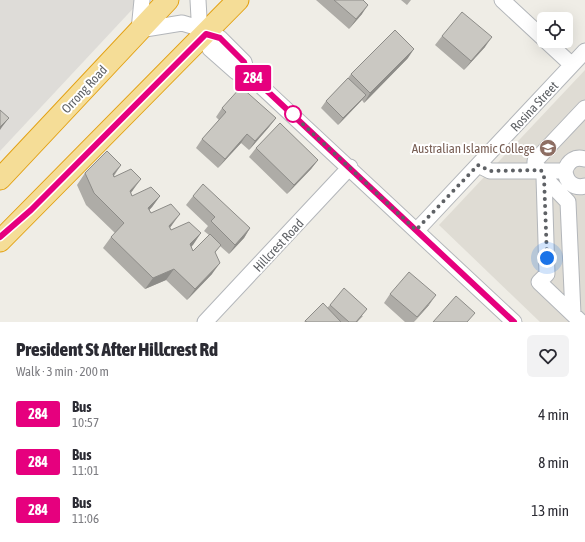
<!DOCTYPE html>
<meta charset="utf-8">
<style>
body{margin:0;font-family:"Asap Condensed",sans-serif;background:#f2f2f3;color:#2b2b33;height:100vh;display:flex;flex-direction:column;font-size:15px;white-space:nowrap}
*{box-sizing:border-box;margin:0}
p{font-size:13px;color:#7c7c81}
.icon{flex:none;width:22px;height:22px;fill:none;stroke:currentColor;stroke-width:2;stroke-linecap:round;stroke-linejoin:round}
.map{position:relative;height:322px;overflow:hidden}
.drawer{display:flex;flex-direction:column;background:#fff;flex:1}
.drawer>*{flex:none}
.badge{padding:0 8px;border-radius:3px;font-size:14px;line-height:26px}
.tools{position:absolute;left:537px;top:12px;display:grid;gap:8px}
.tools a{display:grid;place-items:center;width:36px;height:36px;border-radius:6px;background:#fff;box-shadow:0 4px 16px #0002;font-size:20px}
.you{position:absolute;width:20px;height:20px;margin:-10px;border:3px solid #fff;border-radius:50%;background:#1a73e8;box-shadow:0 0 0 6px #1a73e833}
.map>.badge{position:absolute;translate:-50% -50%;box-shadow:0 0 0 2px #fff}
.round{display:grid;place-items:center;flex:none;width:42px;height:42px;border-radius:6px;background:#f2f2f3}
.summary{display:flex;align-items:center;justify-content:space-between;height:68px;padding:0 16px}
h1{font-size:19px;font-weight:800;line-height:30px}
ul{padding:0;list-style:none}
li{display:flex;align-items:center;gap:12px;height:48px;padding:0 16px}
li div{flex:1}
li b{display:block;font-size:15px}
li em{font-style:normal}
li .badge{min-width:44px;font-weight:700;text-align:center}
.map>svg:first-child{display:block}
</style>
<div class="map">
<svg width="585" height="322" viewBox="0 0 585 322">
<rect width="100%" height="100%" fill="#efede6"/>
<path fill="#dedcd8" d="M 0,0 L 141,0 L 0,151 Z"/>
<path fill="#dfdcd4" d="M 585,70 L 585,322 L 540,322 L 439,225 Z"/>
<g fill="none" stroke-linecap="round" stroke-linejoin="round">
<defs>
<path id="minor" d="M 142,0 L 139,30 L 182,23 L 192,26 L 206,34 L 220,38 L 244,62 L 247,73 L 514,322
M 198,0 L 199,18 L 210,49 L 236,72 L 247,73
M 502,0 L 544,39
M 546,41 L 572,65
M 585,159 C 575,156 568,161 565,171 C 566,182 574,189 585,186
M 478,165 L 490,171 L 565,171
M 541,170 L 544,177 L 547,274 L 539,282 L 581,322
M 535,171 L 535,161 L 585,108
M 544,177 L 568,202 L 573,314
M 417,230 L 585,51
M 205,322 L 350,167"/>
<path id="highway" d="M 0,179 L 168,0
M 0,241 L 238,0"/>
</defs>
<use href="#minor" stroke="#b3b6ba" stroke-width="17"/>
<use href="#highway" stroke="#e3a112" stroke-width="23"/>
<use href="#minor" stroke="#fff" stroke-width="15"/>
<use href="#highway" stroke="#f5dd97" stroke-width="21"/>
</g>
<path fill="#aeaca7" d="M 316,0 L 363,0 L 362,14 L 349,29 Z
M 401,0 L 411,0 L 407,5 Z
M 442,36 L 485,47 L 464,70 L 435,45 Z
M 408,58 L 364,103 L 362,100 L 338,125 L 321,108 L 326,101 L 348,78 L 351,74 Z
M 222,108 L 276,118 L 269,127 L 249,150 L 241,143 L 218,168 L 196,148 L 202,139 L 219,120 L 216,117 Z
M 256,148 L 318,160 L 311,169 L 287,194 L 249,157 Z
M 121,165 L 114,176 L 133,190 L 131,193 L 132,196 L 160,196 L 152,207 L 149,210 L 151,213 L 172,225 L 170,228 L 171,230 L 201,233 L 191,246 L 193,251 L 209,235 L 204,231 L 208,226 L 186,205 L 193,196 L 250,228 L 244,238 L 229,254 L 220,246 L 215,253 L 212,274 L 187,300 L 166,280 L 145,289 L 103,248 L 111,237 L 115,233 L 86,205 L 77,185 L 85,173 Z
M 390,294 L 429,305 L 414,322 L 405,322 L 384,303 Z
M 330,305 L 363,316 L 357,322 L 304,322 L 305,321 L 327,308 Z"/>
<path fill="#8d8c88" d="M 368,5 L 362,14 L 349,29 L 356,19 Z
M 492,37 L 485,47 L 464,70 L 471,61 Z
M 414,49 L 408,58 L 364,103 L 370,93 Z
M 366,95 L 361,101 L 338,125 L 343,118 Z
M 9,118 L 2,127 L 0,130 L 0,127 Z
M 276,118 L 269,127 L 249,150 L 255,141 Z
M 247,134 L 241,143 L 218,168 L 225,159 Z
M 318,160 L 311,169 L 287,194 L 294,185 Z
M 121,165 L 113,176 L 113,174 Z
M 141,179 L 133,190 L 122,202 L 130,191 Z
M 160,196 L 152,207 L 140,220 L 148,208 Z
M 180,214 L 172,225 L 161,237 L 169,226 Z
M 250,228 L 244,238 L 229,254 L 235,245 Z
M 201,233 L 193,245 L 182,256 L 190,244 Z
M 220,263 L 212,274 L 187,300 L 195,289 Z
M 174,269 L 166,280 L 145,289 L 153,278 Z
M 436,295 L 429,305 L 414,322 Z
M 367,309 L 357,322 L 356,322 Z"/>
<path fill="#cac8c2" stroke="#8d8c88" d="M 334,0 L 363,0 L 368,5 L 356,19 Z
M 462,12 L 492,37 L 471,61 L 442,36 Z
M 395,30 L 414,49 L 370,93 L 351,74 Z
M 348,78 L 366,95 L 343,118 L 326,101 Z
M 241,87 L 276,118 L 255,141 L 247,134 L 225,159 L 202,139 L 226,112 L 222,108 Z
M 0,110 L 9,118 L 0,127 Z
M 280,123 L 318,160 L 294,185 L 256,148 Z
M 107,151 L 121,165 L 113,174 L 114,177 L 131,169 L 141,179 L 130,191 L 132,196 L 151,187 L 160,196 L 148,208 L 151,213 L 171,204 L 180,214 L 169,226 L 171,230 L 189,222 L 201,233 L 190,244 L 193,251 L 210,234 L 221,245 L 215,252 L 220,263 L 195,289 L 174,269 L 153,278 L 111,237 L 124,223 L 94,193 L 85,173 Z
M 203,184 L 250,228 L 235,245 L 211,221 L 215,217 L 193,196 Z
M 409,272 L 436,295 L 417,317 L 390,294 Z
M 344,288 L 367,309 L 356,322 L 349,322 L 330,305 Z
M 456,296 L 475,313 L 467,322 L 433,322 Z
M 323,303 L 341,322 L 307,322 L 305,321 Z"/>
<g fill="none" stroke-linecap="round" stroke-linejoin="round">
<defs>
<path id="line" d="M 0,237 L 31,210 L 206,34 L 220,38 L 244,62 L 247,72 L 514,322"/>
</defs>
<use href="#line" stroke="#fff" stroke-width="9"/>
<use href="#line" stroke="#e6007e" stroke-width="6"/>
<path stroke="#5e6165" stroke-width="4" stroke-dasharray="0 7.2" d="M 293,114 L 290,112 L 416,230 L 478,165 L 490,171 L 541,170 L 544,177 L 547,258"/>
</g>
<defs>
<symbol id="school-disc" viewBox="-11 -11 22 22"><circle r="9.5" fill="#8d6e63" stroke="#fff"/><path d="M0-5L7-2L0 1L-7-2ZM-4 1L0 2.5L4 1V4Q0 6-4 4Z" fill="#fff"/></symbol>
</defs>
<g fill-rule="evenodd">
<use href="#school-disc" x="538" y="138" width="20" height="20"/>
</g>
<circle fill="#fff" stroke="#e6007e" stroke-width="2" cx="293" cy="114" r="8"/>
<g text-anchor="middle" stroke-width="4" stroke-linejoin="round" paint-order="stroke">
<g font-size="13" fill="#5e6165" stroke="#fff">
<text transform="translate(84 89) rotate(-47)" y="5">Orrong Road</text>
<text transform="translate(534 106) rotate(-47)" y="5">Rosina Street</text>
<text transform="translate(278 245) rotate(-47)" y="5">Hillcrest Road</text>
</g>
<g font-size="13" fill="#785e54" stroke="#fff" text-anchor="end">
<text x="535" y="153">Australian Islamic College</text>
</g>
</g>
</svg>
<div class="tools">
<a><svg class="icon" aria-label="locate" viewBox="0 0 24 24"><circle cx="12" cy="12" r="6"/><path d="M12 2v4M12 18v4M2 12h4M18 12h4"/></svg></a>
</div>
<div class="you" style="left:547px;top:258px"></div>
<b class="badge" style="left:253px;top:78px;background:#e6007e;color:#fff">284</b>
</div>
<section class="drawer">
<div class="summary"><div><h1>President St After Hillcrest Rd</h1><p>Walk · 3 min · 200 m</p></div><a class="round"><svg class="icon" aria-label="heart" viewBox="0 0 24 24"><path d="M12 20l-8-8c-3-5 5-10 8-4 3-6 11-1 8 4z"/></svg></a></div>
<ul>
<li><span class="badge" style="background:#e6007e;color:#fff">284</span><div><b>Bus</b><p>10:57</p></div><em>4 min</em></li>
<li><span class="badge" style="background:#e6007e;color:#fff">284</span><div><b>Bus</b><p>11:01</p></div><em>8 min</em></li>
<li><span class="badge" style="background:#e6007e;color:#fff">284</span><div><b>Bus</b><p>11:06</p></div><em>13 min</em></li>
</ul>
</section>
